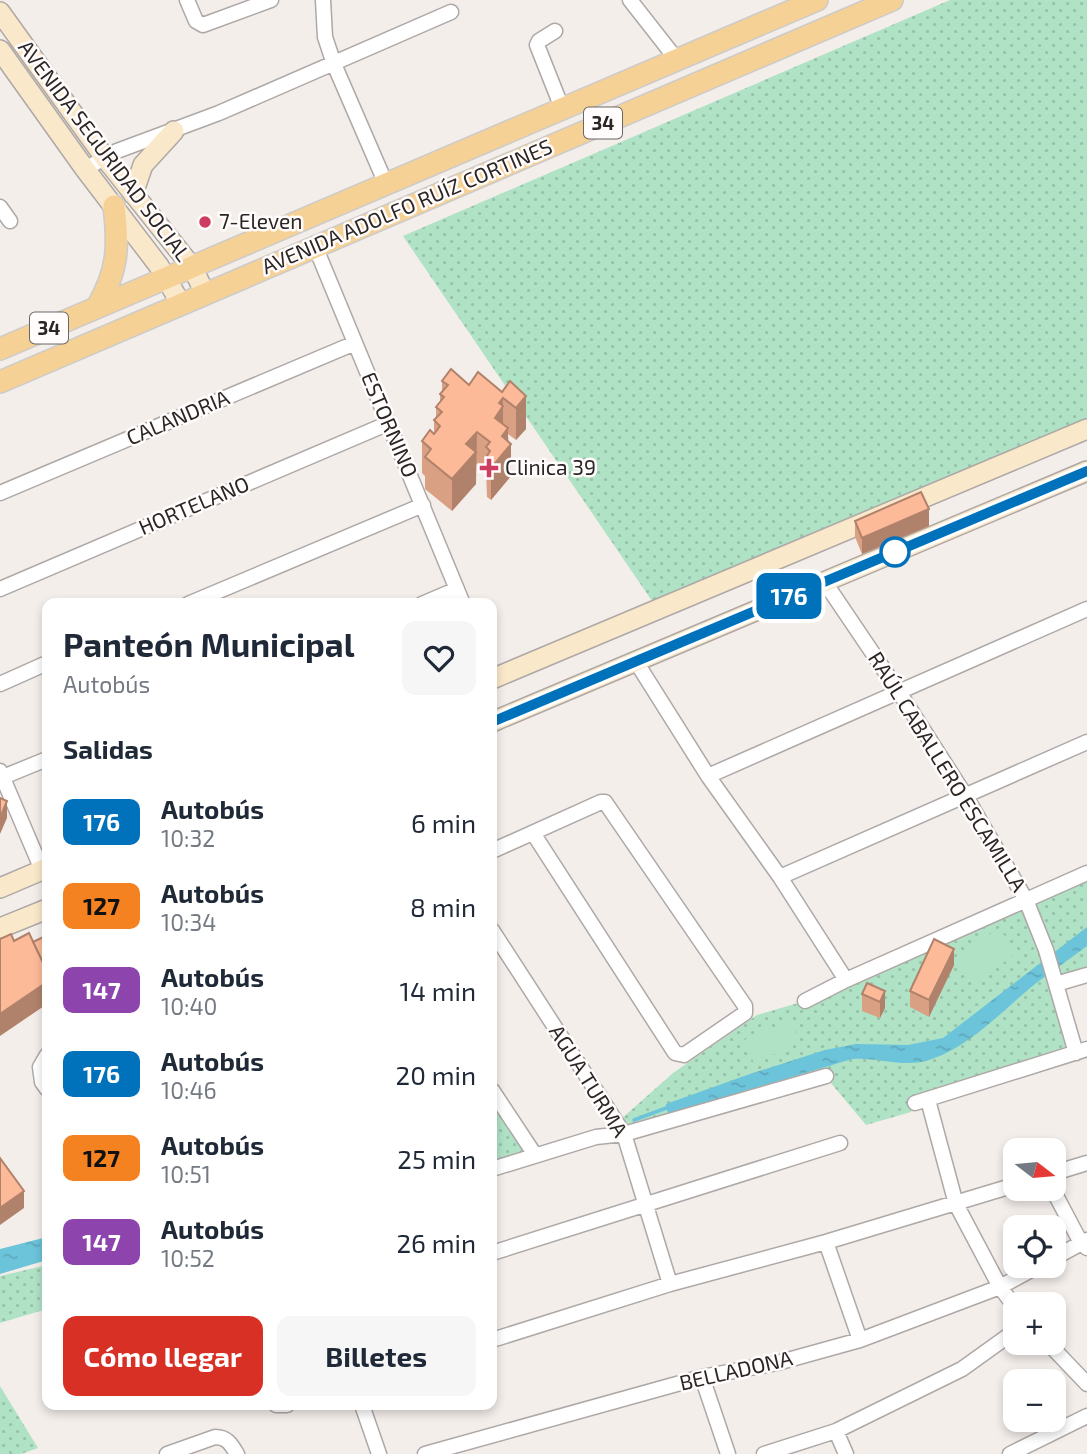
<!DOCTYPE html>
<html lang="es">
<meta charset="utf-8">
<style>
body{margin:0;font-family:"Exo 2",sans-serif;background:#f6f6f7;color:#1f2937;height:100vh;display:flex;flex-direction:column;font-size:26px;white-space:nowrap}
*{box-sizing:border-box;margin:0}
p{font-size:23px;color:#747a83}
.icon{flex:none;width:38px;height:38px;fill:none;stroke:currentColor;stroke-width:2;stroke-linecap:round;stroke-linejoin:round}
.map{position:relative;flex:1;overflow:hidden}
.side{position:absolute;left:42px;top:598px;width:455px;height:812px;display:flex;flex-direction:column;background:#fff;border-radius:14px;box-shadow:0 4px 10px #0003}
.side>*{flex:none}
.badge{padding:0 14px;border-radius:10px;font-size:24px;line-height:46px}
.needle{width:46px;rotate:106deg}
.fabs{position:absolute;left:1003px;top:1138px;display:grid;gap:14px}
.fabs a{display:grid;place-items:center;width:63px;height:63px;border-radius:14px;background:#fff;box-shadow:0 4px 10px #0003;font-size:35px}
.map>.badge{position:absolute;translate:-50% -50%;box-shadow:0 0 0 4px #fff}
h2{padding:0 21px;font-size:26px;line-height:63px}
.round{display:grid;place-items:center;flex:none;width:74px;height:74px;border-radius:14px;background:#f6f6f7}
.overview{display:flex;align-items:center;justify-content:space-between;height:119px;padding:0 21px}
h1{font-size:33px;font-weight:700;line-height:52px}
.action{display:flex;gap:14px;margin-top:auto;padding:14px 21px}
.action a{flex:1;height:80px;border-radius:14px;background:#d93025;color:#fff;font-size:28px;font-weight:700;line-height:80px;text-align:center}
.action a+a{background:#f6f6f7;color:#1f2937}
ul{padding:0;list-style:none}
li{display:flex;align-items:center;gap:21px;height:84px;padding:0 21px}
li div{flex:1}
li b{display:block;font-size:26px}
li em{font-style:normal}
li .badge{min-width:77px;font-weight:700;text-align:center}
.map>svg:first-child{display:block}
</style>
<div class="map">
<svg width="1087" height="1454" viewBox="0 0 1087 1454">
<defs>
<pattern id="grass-dots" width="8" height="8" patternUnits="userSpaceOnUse" patternTransform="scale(1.75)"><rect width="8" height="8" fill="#b0e2c6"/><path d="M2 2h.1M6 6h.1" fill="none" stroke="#97c2aa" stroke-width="1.8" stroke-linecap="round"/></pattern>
<pattern id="water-ripples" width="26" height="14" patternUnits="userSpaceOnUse" patternTransform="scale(1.75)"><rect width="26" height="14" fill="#6cc4da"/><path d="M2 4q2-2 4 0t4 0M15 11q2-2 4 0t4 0" fill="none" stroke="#5ea8bb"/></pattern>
</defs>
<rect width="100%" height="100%" fill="#f4eeeb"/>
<path fill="url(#grass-dots)" d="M 950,0 L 1087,0 L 1087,420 L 652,601 L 403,236 Z
M 1087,873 L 1087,975 L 1056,985 L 1076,1053 L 915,1103 L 911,1112 L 866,1125 L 825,1076 L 624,1134 L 620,1120 L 673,1073 L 757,1015 L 805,1001 Z
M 492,1090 L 535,1155 L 492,1169 Z
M 47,1265 L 47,1309 L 0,1323 L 0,1276 Z
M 0,1386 L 38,1448 L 21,1454 L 0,1454 Z"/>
<path fill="#b0e2c6" d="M 999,928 L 1017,953 L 974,983 L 955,958 Z
M 790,1020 L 800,1043 L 754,1063 L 744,1040 Z"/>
<path fill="url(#water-ripples)" d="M 1087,927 L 1087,946 C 1070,959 1052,971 1035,984 C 1002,1011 964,1053 921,1062 C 899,1066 875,1057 852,1059 L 668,1114 L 666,1104 L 747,1075 L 825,1050 L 856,1044 L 908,1045 L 943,1038 Z
M 47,1237 L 47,1260 L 0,1274 L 0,1249 Z"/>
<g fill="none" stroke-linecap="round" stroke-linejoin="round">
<path stroke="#6cc4da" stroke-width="3.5" d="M 634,1120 L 669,1107"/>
<defs>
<path id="street" d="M 187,0 L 196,21 L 203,25 L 271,0
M 323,0 L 325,37 L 334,64 L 386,184
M 630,0 L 677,60
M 555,31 L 539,41 L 537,45 L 562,108
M 85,169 L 117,151 L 219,113 L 451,12
M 0,207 L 10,221
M 315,246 L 463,604
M 0,493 L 355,343
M 824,581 L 899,692 L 965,795 L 1026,900 L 1046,950 L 1076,1053
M 0,589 L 389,423
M 188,604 L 423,505
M 422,604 L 457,589
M 635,660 L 708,776 L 780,877 L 846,980
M 0,684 L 47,663
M 0,771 L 42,870
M 708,776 L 1087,609
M 3,777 L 47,759
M 492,851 L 601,802 L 605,802 L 745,1006 L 745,1013 L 684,1055 L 675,1053 L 533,833
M 780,877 L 1087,742
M 492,930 L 624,1134 L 670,1284
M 1056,984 L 1087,975
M 805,1001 L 846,980 L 1087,873
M 47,1055 L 40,1067 L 42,1082 L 47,1089
M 492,1090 L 535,1155
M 928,1100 L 956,1204 L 1000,1287 L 1015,1307
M 915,1103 L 1087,1049
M 492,1169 L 596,1137 L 624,1134 L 826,1076
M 1054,1173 L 1087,1163
M 1052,1188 L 1081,1243 L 1087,1248
M 826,1242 L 860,1340
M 492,1253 L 840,1143
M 1054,1258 L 1087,1240
M 492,1340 L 670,1284 L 826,1242 L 1015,1185
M 1047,1342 L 1087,1384
M 702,1377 L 728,1454
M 276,1405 L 287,1405
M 362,1405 L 379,1454
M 836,1431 L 846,1454
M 167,1454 L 215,1437 C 227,1437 231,1444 237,1454
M 425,1454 L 702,1377 L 777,1363 L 860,1340 L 1000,1287 L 1040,1265
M 764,1454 L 836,1431 L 962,1369 L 1015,1331
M 1010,1454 L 1087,1416"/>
<path id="secondary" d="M 0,12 L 105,158 L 192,267 L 205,293
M 0,50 L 85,169 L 159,266 L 181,304
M 133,194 L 143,165 L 174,131
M 492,679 L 1087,429
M 492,722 L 1087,471
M 0,888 L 47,868
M 0,928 L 47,909"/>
<path id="primary" d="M 97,307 C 118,271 119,247 114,206
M 0,349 L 817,0
M 0,382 L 892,0"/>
</defs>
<use href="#street" stroke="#aea8a6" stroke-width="17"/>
<use href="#secondary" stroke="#aea8a6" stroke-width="22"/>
<use href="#primary" stroke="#cccbcb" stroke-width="24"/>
<use href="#street" stroke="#fff" stroke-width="14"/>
<use href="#secondary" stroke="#fae8ca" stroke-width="19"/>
<use href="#primary" stroke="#f6d195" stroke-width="21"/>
</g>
<path fill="#daa084" d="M 442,381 L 469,385 L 502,392 L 510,381 L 526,429 L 516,440 L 508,434 L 511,476 L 491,500 L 487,497 L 486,471 L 477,464 L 476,465 L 476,484 L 452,511 L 425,489 L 425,476 L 422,473 L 422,441 L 434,433 L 434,420 L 436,418 L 436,407 L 440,402 L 440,394 L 442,391 Z
M 855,521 L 929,526 L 862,554 L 855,537 Z
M 954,965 L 929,1017 L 910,1007 L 910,991 Z
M 867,983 L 885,1008 L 880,1018 L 862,1011 L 862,994 Z"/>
<path fill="#b1826b" d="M 526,396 L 526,429 L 516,440 L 516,408 Z
M 503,398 L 503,430 L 508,428 L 508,448 L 511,444 L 511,476 L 491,500 L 491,468 L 495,418 L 499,403 Z
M 477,432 L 476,484 L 452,511 L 452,479 L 466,444 Z
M 929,509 L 929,526 L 862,554 L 862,538 Z
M 7,801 L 7,818 L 0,834 L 0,818 Z
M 954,949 L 954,965 L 929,1017 L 929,1000 Z
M 47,977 L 47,1004 L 0,1036 L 0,1014 Z
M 885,991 L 885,1008 L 880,1018 L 880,1002 Z
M 24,1191 L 24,1208 L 0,1225 L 0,1208 Z"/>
<path fill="#fdba99" stroke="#b1826b" stroke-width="2" d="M 451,369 L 469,385 L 478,372 L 502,392 L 510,381 L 526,396 L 516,408 L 503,398 L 499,403 L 503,406 L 495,418 L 508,428 L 502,436 L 511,444 L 491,468 L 487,465 L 491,459 L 487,456 L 490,451 L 486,447 L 490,442 L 477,432 L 466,444 L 476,452 L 452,479 L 425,457 L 431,449 L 422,441 L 430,430 L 434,434 L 440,426 L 434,420 L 442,412 L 436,407 L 444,397 L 440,394 L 448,385 L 442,381 Z
M 921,492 L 929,509 L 862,538 L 855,521 Z
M 0,798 L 7,801 L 0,818 Z
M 29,933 L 47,971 L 47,982 L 0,1014 L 0,939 L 11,934 L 14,941 Z
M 47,935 L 47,971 L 33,942 Z
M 934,939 L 954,949 L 929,1000 L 910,991 Z
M 867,983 L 885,991 L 880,1002 L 862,994 Z
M 0,1158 L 24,1191 L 0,1208 Z"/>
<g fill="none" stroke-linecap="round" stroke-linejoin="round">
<defs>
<path id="line" d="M 492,722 L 1087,471"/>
</defs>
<use href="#line" stroke="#fff" stroke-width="16"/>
<use href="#line" stroke="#0072bc" stroke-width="10"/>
</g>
<g fill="#cc3d5f" stroke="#fffcfb" stroke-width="2.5">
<circle cx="205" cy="222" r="7"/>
<path d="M485.5 457.5h7v7h7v7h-7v7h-7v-7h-7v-7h7z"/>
</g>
<circle fill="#fff" stroke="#0072bc" stroke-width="3.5" cx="895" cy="552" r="14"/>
<g text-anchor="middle" stroke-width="5" stroke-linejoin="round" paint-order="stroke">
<g fill="#fffcfb" stroke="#696665" stroke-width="2">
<rect x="584" y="107.5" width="38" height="31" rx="5"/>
<rect x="30" y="312.5" width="38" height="31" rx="5"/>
</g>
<g font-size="19" font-weight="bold" fill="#292625">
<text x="603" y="130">34</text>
<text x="49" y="335">34</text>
</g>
<g font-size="21" fill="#292625" stroke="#fffcfb">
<text transform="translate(104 151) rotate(53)" y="7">AVENIDA SEGURIDAD SOCIAL</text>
<text transform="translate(407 207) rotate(-23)" y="7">AVENIDA ADOLFO RUÍZ CORTINES</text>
<text transform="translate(178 418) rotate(-23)" y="7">CALANDRIA</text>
<text transform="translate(389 425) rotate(67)" y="7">ESTORNINO</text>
<text transform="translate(194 506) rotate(-23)" y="7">HORTELANO</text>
<text transform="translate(947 772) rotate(58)" y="7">RAÚL CABALLERO ESCAMILLA</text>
<text transform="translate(588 1081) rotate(58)" y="7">AGUA TURMA</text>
<text transform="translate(736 1371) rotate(-13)" y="7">BELLADONA</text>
</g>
<g font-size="21" fill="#292625" stroke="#fffcfb" text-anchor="start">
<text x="219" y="229">7-Eleven</text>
<text x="505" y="475">Clinica 39</text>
</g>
</g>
</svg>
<div class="fabs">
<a><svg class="needle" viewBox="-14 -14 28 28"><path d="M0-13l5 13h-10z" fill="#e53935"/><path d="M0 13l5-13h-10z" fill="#747a83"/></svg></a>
<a><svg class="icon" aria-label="locate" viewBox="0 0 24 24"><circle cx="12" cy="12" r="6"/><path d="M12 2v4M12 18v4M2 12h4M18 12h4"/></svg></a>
<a>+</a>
<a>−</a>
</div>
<b class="badge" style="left:789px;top:596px;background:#0072bc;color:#fff">176</b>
<section class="side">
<div class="overview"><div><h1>Panteón Municipal</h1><p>Autobús</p></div><a class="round"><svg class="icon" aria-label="heart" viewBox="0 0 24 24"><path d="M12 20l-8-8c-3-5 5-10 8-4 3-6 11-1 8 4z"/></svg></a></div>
<h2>Salidas</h2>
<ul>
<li><span class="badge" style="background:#0072bc;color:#fff">176</span><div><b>Autobús</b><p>10:32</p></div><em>6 min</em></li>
<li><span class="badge" style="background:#f58220;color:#111">127</span><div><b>Autobús</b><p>10:34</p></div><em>8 min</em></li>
<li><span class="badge" style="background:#8e44ad;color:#fff">147</span><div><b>Autobús</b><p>10:40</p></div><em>14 min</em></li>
<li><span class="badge" style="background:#0072bc;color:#fff">176</span><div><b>Autobús</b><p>10:46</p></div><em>20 min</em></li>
<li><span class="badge" style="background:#f58220;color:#111">127</span><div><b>Autobús</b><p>10:51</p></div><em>25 min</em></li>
<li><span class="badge" style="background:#8e44ad;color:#fff">147</span><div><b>Autobús</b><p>10:52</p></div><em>26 min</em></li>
</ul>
<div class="action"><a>Cómo llegar</a><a>Billetes</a></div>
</section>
</div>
